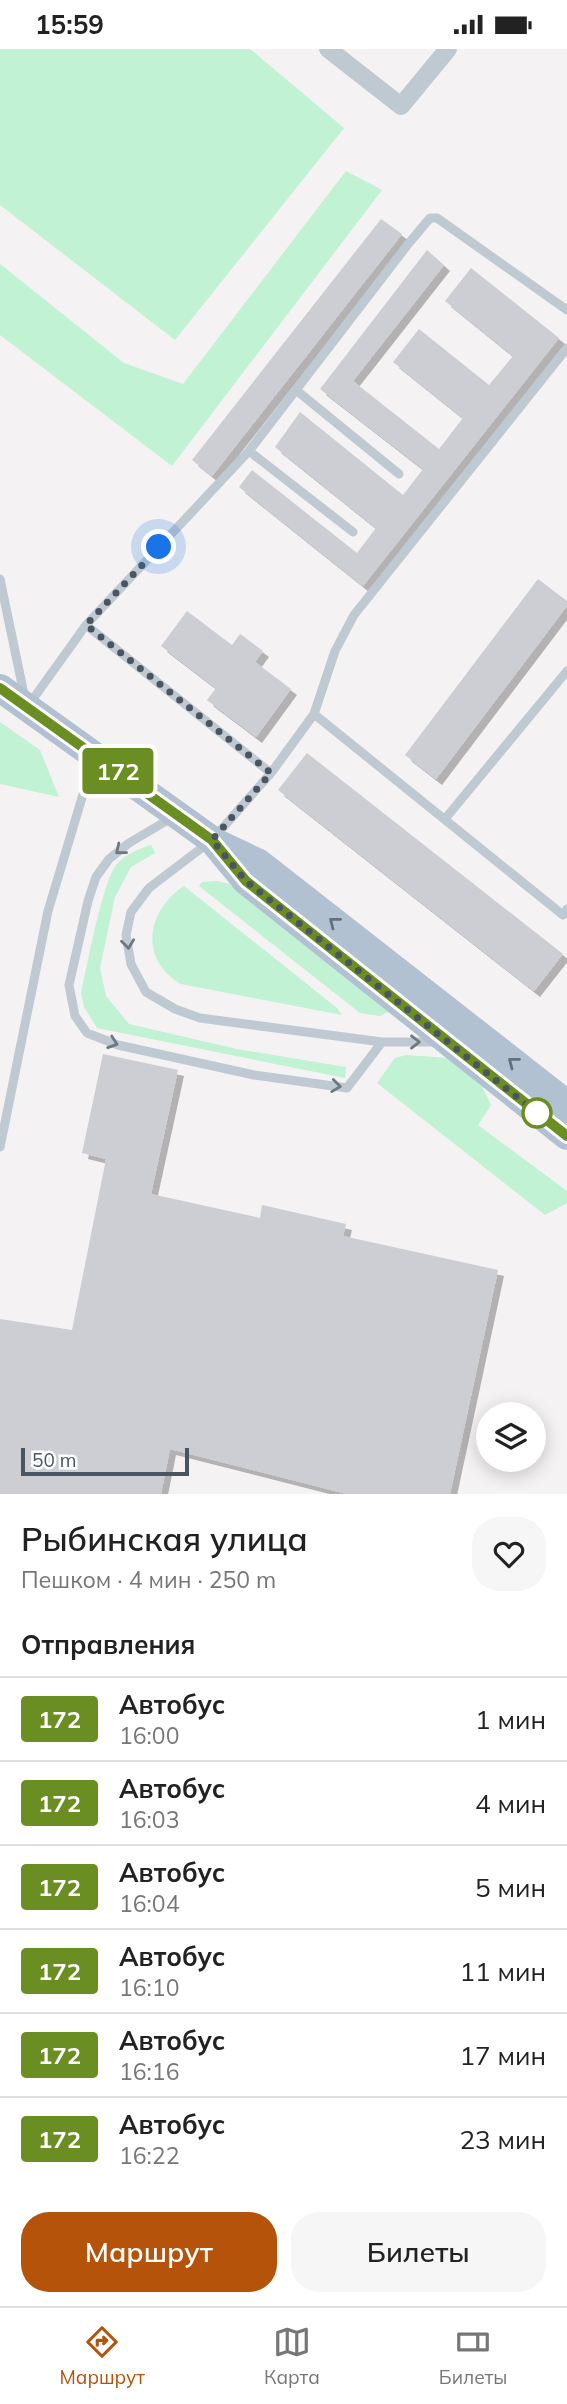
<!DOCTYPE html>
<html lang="ru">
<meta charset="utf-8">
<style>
body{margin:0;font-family:Mulish,sans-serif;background:#f6f6f6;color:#222;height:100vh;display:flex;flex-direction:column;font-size:26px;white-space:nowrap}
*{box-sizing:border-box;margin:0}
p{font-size:23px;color:#767676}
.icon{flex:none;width:38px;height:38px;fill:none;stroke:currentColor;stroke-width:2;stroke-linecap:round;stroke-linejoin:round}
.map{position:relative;height:1445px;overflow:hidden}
.panel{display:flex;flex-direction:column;background:#fff;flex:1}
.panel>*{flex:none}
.badge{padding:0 14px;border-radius:5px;font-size:24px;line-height:46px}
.controls{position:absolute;left:476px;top:1353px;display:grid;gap:14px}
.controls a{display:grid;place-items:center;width:70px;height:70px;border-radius:50%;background:#fff;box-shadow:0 4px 18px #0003;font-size:35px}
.scale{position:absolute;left:21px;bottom:18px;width:168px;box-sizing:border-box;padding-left:7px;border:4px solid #495560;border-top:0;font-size:19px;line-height:24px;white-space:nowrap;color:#495560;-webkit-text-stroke:5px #fff;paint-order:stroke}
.you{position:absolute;width:35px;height:35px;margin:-18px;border:5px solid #fff;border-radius:50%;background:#1a73e8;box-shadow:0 0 0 10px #1a73e833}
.map>.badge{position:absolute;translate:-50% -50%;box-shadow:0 0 0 4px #fff}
h2{padding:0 21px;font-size:26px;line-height:63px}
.round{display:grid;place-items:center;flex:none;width:74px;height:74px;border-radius:28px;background:#f6f6f6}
.head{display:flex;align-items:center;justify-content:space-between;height:119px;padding:0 21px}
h1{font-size:33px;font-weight:600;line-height:52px}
.action{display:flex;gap:14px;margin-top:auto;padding:14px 21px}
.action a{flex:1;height:80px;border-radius:28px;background:#b45309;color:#fff;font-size:28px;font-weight:600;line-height:80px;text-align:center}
.action a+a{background:#f6f6f6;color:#222}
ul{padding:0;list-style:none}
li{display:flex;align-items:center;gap:21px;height:84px;padding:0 21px;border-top:2px solid #e0e0e0}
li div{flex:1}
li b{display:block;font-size:26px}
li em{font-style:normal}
li .badge{min-width:77px;font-weight:700;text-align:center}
.status{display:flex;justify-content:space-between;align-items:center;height:49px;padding:0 35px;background:#fff;direction:ltr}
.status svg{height:19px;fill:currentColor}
.menu{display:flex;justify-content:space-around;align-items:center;height:98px;border-top:2px solid #e0e0e0;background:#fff;font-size:19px;color:#767676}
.menu a{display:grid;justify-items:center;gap:4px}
.menu .selected{color:#b45309}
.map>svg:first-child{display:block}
</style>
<div class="status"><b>15:59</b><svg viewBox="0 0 49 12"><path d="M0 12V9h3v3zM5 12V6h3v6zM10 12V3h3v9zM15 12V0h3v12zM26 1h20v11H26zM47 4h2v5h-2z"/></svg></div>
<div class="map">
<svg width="567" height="1445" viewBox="0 0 567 1445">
<defs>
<filter id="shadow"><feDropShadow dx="6" dy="6" stdDeviation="0" flood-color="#0004"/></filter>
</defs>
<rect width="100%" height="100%" fill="#f4f2f2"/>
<path fill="#c0f2d3" d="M 0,0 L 250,0 L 344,79 L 175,291 L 0,156 Z
M 346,122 L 382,141 L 172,417 L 0,286 L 0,215 L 124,314 L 183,335 Z
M 0,673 L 40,701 L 59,748 L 0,735 Z
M 151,796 L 155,804 L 131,818 L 115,848 L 100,919 L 106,947 L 129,975 L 237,1000 L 346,1018 L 345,1029 L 97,979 L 84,958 L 81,944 C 87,919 103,828 118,814 C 127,804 140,800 151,796 Z
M 218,832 L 230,835 L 386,959 L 388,963 L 380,967 L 360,964 L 199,837 L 202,833 Z
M 184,837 L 337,959 L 342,966 L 181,935 C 139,911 146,862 184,837 Z
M 406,1006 L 448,1009 L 480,1033 L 491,1056 L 478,1076 L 567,1142 L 567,1154 L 545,1166 L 377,1034 L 395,1009 Z"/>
<path fill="#ccced4" filter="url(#shadow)" d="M 381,170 L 402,185 L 212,427 L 192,411 Z
M 427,201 L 444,216 L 353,332 L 439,400 L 463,369 L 393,313 L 419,280 L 489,336 L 513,307 L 445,252 L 471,219 L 559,289 L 363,537 L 239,438 L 252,421 L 357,504 L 376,479 L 275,398 L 300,363 L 403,446 L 423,420 L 320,340 Z
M 538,530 L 567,552 L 567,557 L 436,730 L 405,706 Z
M 187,562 L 232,596 L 240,585 L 263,602 L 255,613 L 291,640 L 256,688 L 207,651 L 216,639 L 161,597 Z
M 307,704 L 563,905 L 534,942 L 278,741 Z
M 103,1005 L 178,1021 L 151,1145 L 260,1169 L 262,1156 L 346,1175 L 343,1187 L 498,1221 L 450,1445 L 347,1445 L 170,1400 L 161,1445 L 0,1445 L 0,1270 L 72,1281 L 106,1110 L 82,1104 Z"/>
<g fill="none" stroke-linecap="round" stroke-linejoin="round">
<path stroke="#bfc9d1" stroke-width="9" d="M 296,341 L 399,425
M 249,402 L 353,483
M 0,530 L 25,650
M 86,576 L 271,724
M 28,657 L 86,576 L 249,402 L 409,194 L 430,169 L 437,169 L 567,261
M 314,665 L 335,602 L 354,566 L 567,299
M 173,768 L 129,794 L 109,810 L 96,828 L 88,852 L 69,936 L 75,967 L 87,984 L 118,996 L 254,1026 L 347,1039 L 382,993
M 445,770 L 567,622
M 435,993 L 382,993 L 200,969 L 175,960 L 146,943 L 131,915 L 126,886 L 131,863 L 149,839 L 212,791 L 271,724 L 314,665 L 563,866 L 567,860
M 0,1098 L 48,862 L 93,712"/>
<path stroke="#bfc9d1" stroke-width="18" d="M 328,0 L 401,57 L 448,0"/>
<path stroke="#b1c1d1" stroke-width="28" d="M 0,639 L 212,791 L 246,832 L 567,1087
M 221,796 L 259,814 L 567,1055"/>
</g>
<defs><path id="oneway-chevron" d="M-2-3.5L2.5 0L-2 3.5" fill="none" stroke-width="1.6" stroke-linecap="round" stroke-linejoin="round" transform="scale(1.75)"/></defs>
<g stroke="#6c7882">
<use href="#oneway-chevron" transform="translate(120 801) rotate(141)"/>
<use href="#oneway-chevron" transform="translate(128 895) rotate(83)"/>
<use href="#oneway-chevron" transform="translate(415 993)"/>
<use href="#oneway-chevron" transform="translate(113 994) rotate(19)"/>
<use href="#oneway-chevron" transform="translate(336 1037) rotate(7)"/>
</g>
<g stroke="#63707c">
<use href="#oneway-chevron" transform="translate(334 873) rotate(-142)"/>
<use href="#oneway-chevron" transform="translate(513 1013) rotate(-142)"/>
</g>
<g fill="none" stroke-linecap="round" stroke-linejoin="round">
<defs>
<path id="line" d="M 0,639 L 212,791 L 246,832 L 567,1087"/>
</defs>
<use href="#line" stroke="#fff" stroke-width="16"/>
<use href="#line" stroke="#6b8e23" stroke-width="10"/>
<path stroke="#495560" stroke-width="7" stroke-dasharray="0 12.6" d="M 159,498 L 86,576 L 271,724 L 212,791 L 246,832 L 537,1064"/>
</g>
<circle fill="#fff" stroke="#6b8e23" stroke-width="3.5" cx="537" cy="1064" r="14"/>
</svg>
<div class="controls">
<a><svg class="icon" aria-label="layers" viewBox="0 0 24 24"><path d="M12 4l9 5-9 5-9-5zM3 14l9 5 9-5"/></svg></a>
</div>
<div class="scale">50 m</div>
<div class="you" style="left:159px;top:498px"></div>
<b class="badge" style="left:118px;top:722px;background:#6b8e23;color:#fff">172</b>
</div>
<section class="panel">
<div class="head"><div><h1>Рыбинская улица</h1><p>Пешком · 4 мин · 250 m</p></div><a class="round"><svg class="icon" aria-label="heart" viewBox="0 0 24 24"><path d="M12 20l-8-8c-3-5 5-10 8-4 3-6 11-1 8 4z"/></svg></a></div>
<h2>Отправления</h2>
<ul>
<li><span class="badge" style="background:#6b8e23;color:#fff">172</span><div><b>Автобус</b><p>16:00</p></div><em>1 мин</em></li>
<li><span class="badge" style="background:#6b8e23;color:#fff">172</span><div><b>Автобус</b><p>16:03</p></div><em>4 мин</em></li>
<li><span class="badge" style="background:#6b8e23;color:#fff">172</span><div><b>Автобус</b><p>16:04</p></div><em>5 мин</em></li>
<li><span class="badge" style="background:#6b8e23;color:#fff">172</span><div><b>Автобус</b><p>16:10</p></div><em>11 мин</em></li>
<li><span class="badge" style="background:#6b8e23;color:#fff">172</span><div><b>Автобус</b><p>16:16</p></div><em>17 мин</em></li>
<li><span class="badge" style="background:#6b8e23;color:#fff">172</span><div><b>Автобус</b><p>16:22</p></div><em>23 мин</em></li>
</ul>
<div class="action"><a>Маршрут</a><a>Билеты</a></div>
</section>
<nav class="menu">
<a class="selected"><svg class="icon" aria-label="directions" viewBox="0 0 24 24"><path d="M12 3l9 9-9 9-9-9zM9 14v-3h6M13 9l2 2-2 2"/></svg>Маршрут</a>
<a><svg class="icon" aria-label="map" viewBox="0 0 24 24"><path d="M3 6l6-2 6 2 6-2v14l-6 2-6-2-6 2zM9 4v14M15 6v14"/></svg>Карта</a>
<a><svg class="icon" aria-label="tickets" viewBox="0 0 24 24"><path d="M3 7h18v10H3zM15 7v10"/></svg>Билеты</a>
</nav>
